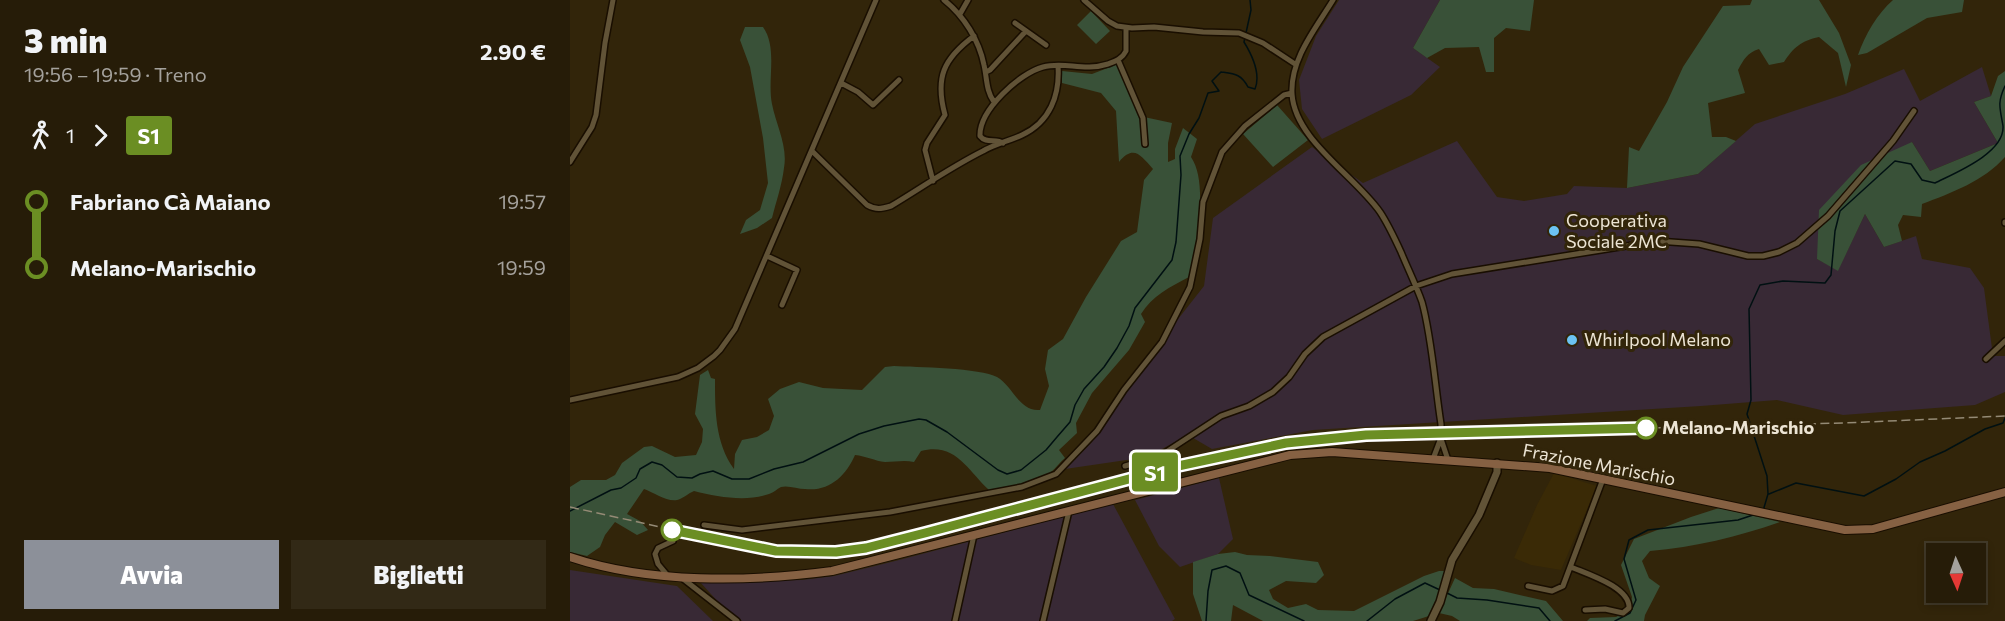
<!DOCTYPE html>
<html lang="it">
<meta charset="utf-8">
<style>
body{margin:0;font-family:Commissioner,sans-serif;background:#322916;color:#f1f3f6;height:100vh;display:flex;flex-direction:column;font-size:22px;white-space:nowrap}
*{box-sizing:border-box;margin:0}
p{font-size:20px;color:#a4a19c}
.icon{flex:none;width:33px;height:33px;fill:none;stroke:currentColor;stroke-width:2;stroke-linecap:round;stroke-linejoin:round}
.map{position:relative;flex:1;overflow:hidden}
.sheet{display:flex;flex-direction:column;background:#261c08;width:570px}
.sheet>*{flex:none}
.badge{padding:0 12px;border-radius:4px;font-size:21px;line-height:39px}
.needle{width:39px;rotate:177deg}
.controls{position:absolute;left:1356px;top:543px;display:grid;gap:12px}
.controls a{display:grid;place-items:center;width:60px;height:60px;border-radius:0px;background:#261c08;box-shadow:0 3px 9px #0003,0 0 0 2px #423a29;font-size:30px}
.map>.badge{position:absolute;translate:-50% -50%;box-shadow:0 0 0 3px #fff}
.legs{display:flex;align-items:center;gap:9px;height:66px;padding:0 24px;font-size:20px}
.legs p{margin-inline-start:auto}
.summary{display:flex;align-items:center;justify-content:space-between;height:102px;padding:0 24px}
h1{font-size:33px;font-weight:800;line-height:45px}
.button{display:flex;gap:12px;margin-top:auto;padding:12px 24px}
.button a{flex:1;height:69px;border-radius:0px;background:#8c9099;color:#fff;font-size:24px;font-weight:800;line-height:69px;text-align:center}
.button a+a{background:#322916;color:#f1f3f6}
ul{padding:0 24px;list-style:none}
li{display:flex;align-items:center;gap:21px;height:66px;font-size:22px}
li i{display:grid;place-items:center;width:9px;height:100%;margin:0 8px;background:currentColor}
li i::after{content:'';width:15px;height:15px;margin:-8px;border:4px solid;border-radius:50%;background:#261c08}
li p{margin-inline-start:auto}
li:first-child i{background:linear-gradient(#0000 50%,currentColor 0)}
li:last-child i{background:linear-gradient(currentColor 50%,#0000 0)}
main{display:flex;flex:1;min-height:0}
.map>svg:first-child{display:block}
</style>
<main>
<section class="sheet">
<div class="summary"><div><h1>3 min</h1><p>19:56 – 19:59 · Treno</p></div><b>2.90 €</b></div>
<div class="legs"><svg class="icon" aria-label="walk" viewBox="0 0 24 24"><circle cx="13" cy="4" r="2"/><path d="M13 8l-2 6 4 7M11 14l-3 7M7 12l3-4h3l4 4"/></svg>1<svg class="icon" aria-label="forward" viewBox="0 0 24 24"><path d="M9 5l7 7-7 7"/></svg><b class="badge" style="background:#6b8e23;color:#fff">S1</b></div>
<ul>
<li><i style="color:#6b8e23"></i><b>Fabriano Cà Maiano</b><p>19:57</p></li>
<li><i style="color:#6b8e23"></i><b>Melano-Marischio</b><p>19:59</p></li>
</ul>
<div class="button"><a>Avvia</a><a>Biglietti</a></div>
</section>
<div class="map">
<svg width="1435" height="621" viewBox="0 0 1435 621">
<rect width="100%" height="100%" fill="#32250a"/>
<path fill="#3a2a06" d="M 984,473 L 1027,486 L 991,570 L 961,565 L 944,558 L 967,505 Z"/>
<path fill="#382935" d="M 769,0 L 870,0 L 843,48 L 870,67 L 841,95 L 752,139 L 732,109 L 729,80 L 746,36 Z
M 1412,67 L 1421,96 L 1404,102 L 1428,143 L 1360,171 L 1342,142 L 1247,259 L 1268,270 L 1295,214 L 1314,247 L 1346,236 L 1352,259 L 1400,268 L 1414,288 L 1423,356 L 1435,356 L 1435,392 L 1405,405 L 1273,415 L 1207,400 L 1131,406 L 743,430 L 642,449 L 618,435 L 577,457 L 495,469 L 521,443 L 583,351 L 634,286 L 643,218 L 742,147 L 793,183 L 887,141 L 927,197 L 954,201 L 997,194 L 1004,186 L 1057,188 L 1128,174 L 1185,124 L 1275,94 L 1334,69 L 1350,101 Z
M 649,478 L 663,539 L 648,554 L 610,567 L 589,546 L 565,500 Z
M 543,504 L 605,619 L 602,621 L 172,621 L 150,604 L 130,582 L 232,580 L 264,576 L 325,561 Z
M 0,570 L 107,586 L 143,621 L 0,621 Z"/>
<path fill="#395138" d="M 870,0 L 964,0 L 960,31 L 936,28 L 924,38 L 924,72 L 916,72 L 909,47 L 875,48 L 857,58 L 843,48 Z
M 1182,0 L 1249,0 L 1269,33 L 1281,65 L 1276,87 L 1268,53 L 1249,37 C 1231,41 1224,47 1214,62 L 1199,65 L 1189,49 C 1177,53 1174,59 1168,70 L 1175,93 L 1138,103 L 1142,137 L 1156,137 L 1166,141 L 1128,174 L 1057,188 L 1059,147 L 1069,151 L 1097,102 L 1113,67 L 1153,6 L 1180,5 Z
M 1323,0 L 1394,0 L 1392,12 L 1357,18 L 1297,53 L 1288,55 C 1295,35 1307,14 1323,0 Z
M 521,11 L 540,31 L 526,44 L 507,25 Z
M 175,27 L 193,27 C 208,48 197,80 202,104 C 206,125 218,146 214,168 C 212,185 206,202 202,218 L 187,228 L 170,234 L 176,220 L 190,210 L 198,183 L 193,138 L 180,67 L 170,40 Z
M 548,64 L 574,117 L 602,123 L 598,143 L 598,162 L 605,159 L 605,149 L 613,128 L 627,139 L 621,157 C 639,183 626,247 619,277 C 600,287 582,296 571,314 L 575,322 L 559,350 L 522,393 L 506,423 L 507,433 L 489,450 L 495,458 C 490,462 486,468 481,472 C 465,485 439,490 419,490 C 398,471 386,442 351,451 L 344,462 C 334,460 325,462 315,462 C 305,461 296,456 285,455 C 276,476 259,492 235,489 C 228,489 218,485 211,487 C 207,489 203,493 199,494 C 176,502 148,497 124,491 C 119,493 112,499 107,500 C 97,502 83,492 74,489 L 57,514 L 70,521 L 78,530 L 67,535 L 45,522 L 35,535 L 30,547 L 17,556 L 0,552 L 0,487 L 11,480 L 36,480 L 45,475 L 52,463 L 74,447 L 82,446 L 105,457 L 126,455 L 132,442 L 133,429 L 125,414 L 130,375 L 138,370 L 141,378 L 145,379 C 145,410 145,443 164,469 L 165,454 L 172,440 L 187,437 L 199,430 L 204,416 L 198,399 L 210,389 L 229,382 L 253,388 L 292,390 L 315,367 L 324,366 C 346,367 411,368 427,377 C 443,386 449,412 470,410 L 479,386 L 475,369 L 478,350 L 493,339 L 516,297 L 551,241 L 567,232 L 574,180 L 583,169 C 571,156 564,144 549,162 L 546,111 L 531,93 L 492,83 L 492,71 L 522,74 Z
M 1435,71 L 1435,157 C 1414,181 1381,193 1352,204 L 1351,217 L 1333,215 L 1328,225 L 1332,241 L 1314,247 L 1295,214 L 1268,271 L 1247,259 L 1249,210 L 1291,165 L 1342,142 L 1360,171 L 1428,143 L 1404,102 L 1421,96 L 1428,76 Z
M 707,105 L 738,140 L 703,167 L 673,134 Z
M 1149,508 L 1210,522 C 1167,537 1125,547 1080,551 L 1072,561 L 1079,578 L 1090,586 L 1075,615 L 1074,621 L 1017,621 L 1020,618 L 1046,617 L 1060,610 L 1062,597 L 1051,565 L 1064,539 L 1121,517 Z
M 665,552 L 677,555 L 700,556 L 748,562 L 754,575 L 746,583 L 716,581 L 699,590 L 703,599 L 718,608 L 736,604 L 748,610 L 784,611 L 854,576 L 869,571 L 876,571 L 866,603 L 859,616 L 843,621 L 693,621 L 663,605 L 661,621 L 632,621 L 623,594 L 623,562 L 648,554 Z
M 885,578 L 903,588 L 924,589 L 976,601 L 993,621 L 890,621 L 882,616 L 869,613 Z"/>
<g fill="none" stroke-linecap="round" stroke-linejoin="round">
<path stroke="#001012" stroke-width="1.5" d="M 1199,494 L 1226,483 L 1294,496 L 1326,479 L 1350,462 L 1375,451 L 1415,429 L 1433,423 L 1435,418
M 0,511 L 41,490 L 51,488 L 66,478 L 70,469 L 82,462 L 92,465 L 107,477 L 122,478 L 130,474 L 143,471 L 162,479 L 179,479 L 204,469 L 233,462 L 289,434 L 314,426 L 349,419 L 356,420 L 377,432 L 428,470 L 437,474 L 451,470 L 476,450 L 487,437 L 500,422 L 505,405 L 514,389 L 534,367 L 547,348 L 559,326 L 565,308 L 602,260 L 606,242 L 611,175 L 610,156 L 619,134 L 629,118 L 638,93 L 649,91 L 642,81 L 651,72 C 665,74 671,74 678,87 L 685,89 C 691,74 682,55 674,42 L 681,10 L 680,0
M 1193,511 L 1198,494 L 1197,476 L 1177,414 L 1181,400 L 1179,309 L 1190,285 L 1213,281 L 1255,283 L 1261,275 L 1265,231 L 1270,211 L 1325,161 L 1341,164 L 1352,180 L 1365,183 C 1385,173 1435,153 1433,126 C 1430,108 1427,103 1435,86
M 875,592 L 887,598 L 917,600 L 969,608 L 980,621
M 636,621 L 638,591 L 642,570 L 656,566 L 670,573 L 679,595 L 734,621
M 797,621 L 825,599 L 855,583 L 870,590
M 1045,621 L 1060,613 L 1066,600 L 1054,559 L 1059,540 L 1078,530 L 1168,520 L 1186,514"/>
<defs>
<path id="minor" d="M 374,0 C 394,16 409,40 414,65 C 417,78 416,91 424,102
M 514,0 L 538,21 L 547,26 L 562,28 L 584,27 L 633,32 L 669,33 L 693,43 L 725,64
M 763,0 C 746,28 720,59 722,94 C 725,140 784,175 810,212 C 818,224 825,239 831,252 C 838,269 846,285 852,302 C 862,338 865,386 871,424 L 871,438 L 863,459
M 390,14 L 398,0
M 445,23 L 476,45
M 548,60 L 573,118 L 575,144
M 416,72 L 420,70 L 456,31
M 271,83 L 288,92 L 303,105 L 329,80
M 433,143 C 426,138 416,144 410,136 C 409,110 450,73 473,67 C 495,61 513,72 538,64 C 546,61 552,59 556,51 L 556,28
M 242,151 L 297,205 C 306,210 311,209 321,206 C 351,188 381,167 413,151 C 425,144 439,141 452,135 C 480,122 490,95 488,66
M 0,162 L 22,127 L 26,115 L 35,43 L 43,0
M 363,181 L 355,150 L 357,143 L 375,115 C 365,78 373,59 404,36
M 1435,222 L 1435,223
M 197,256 L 227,270 L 212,305
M 1416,359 L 1435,341
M 0,400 L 108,377 L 128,368 L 144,356 L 150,350 L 165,329 L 306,0
M 871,439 L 878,460
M 555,466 L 590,456 L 651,416 L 679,406 L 703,392 L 719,377 L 735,354 L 753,337 L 846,286 L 882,274 L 1087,241 L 1129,244 L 1178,256 L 1193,256 L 1209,252 L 1227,243 L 1258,216 L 1323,141 L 1344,111
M 134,525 L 172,530 L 320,512 L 452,487 L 486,474 L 527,431 L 554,390 L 592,342 L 620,287 L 630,239 L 633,202 L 652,152 L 675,126 L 714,95 L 722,93
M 1001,567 C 1017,574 1060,587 1059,608 L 1053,613 L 1035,609 L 1015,610
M 98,576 L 88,564 L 85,554 L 88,548 L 103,541
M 112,578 L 167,621
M 958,586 L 982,591 L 993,586 L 1033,479
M 385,621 L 404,535
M 473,621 L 499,511"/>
<path id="tertiary" d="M 861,621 L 870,602 L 882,560 L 909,515 L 927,472 L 927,463"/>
<path id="secondary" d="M 0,557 C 80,584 179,582 262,571 L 720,455 L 762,452 L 980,468 L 1275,530 L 1303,529 L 1435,492"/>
</defs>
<use href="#minor" stroke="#190e00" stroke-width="8"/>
<use href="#tertiary" stroke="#190e00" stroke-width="10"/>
<use href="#secondary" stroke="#190e00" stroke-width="10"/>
<use href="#minor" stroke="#615337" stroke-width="5"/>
<use href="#tertiary" stroke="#615337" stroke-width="7"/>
<use href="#secondary" stroke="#866143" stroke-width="8"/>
<path stroke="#948a75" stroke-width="1.5" stroke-dasharray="9 4.5" stroke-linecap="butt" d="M 0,507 C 41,516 82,525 124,535 C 162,543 200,553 240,553 C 304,552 368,530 429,513 C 524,488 619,459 715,443 C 742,439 769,437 796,435 L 1273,423 L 1435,416"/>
</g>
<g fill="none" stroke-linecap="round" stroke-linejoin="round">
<defs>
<path id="line-1" d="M 102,530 L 206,551 L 266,552 L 296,548 L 355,533 L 608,466 L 716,443 L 796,435 L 1076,428"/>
</defs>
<use href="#line-1" stroke="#fff" stroke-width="14"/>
<use href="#line-1" stroke="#6b8e23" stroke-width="9"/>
</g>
<g fill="#6cc3f2" stroke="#32250a" stroke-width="2">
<circle cx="984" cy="231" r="6"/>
<circle cx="1002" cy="340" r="6"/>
</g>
<g fill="#fff" stroke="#6b8e23" stroke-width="3">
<circle cx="1076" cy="428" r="10"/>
<circle cx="102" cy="530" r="10"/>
</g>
<g text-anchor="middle" stroke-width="6" stroke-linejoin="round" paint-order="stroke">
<g font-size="18" fill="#ece4d4" stroke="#32250a" text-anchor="start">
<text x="996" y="227">Cooperativa<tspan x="996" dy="21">Sociale 2MC</tspan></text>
<text x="1014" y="346">Whirlpool Melano</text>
</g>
<g font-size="18" font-weight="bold" fill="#ece4d4" stroke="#32250a" text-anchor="start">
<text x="1092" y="434">Melano-Marischio</text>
</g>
<g font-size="18" fill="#ece4d4" stroke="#32250a">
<text transform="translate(1029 465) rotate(11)" y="6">Frazione Marischio</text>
</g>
</g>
</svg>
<div class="controls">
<a><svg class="needle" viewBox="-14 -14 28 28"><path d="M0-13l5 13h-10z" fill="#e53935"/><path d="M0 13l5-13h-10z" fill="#a4a19c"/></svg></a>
</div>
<b class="badge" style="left:585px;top:472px;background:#6b8e23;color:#fff">S1</b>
</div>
</main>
